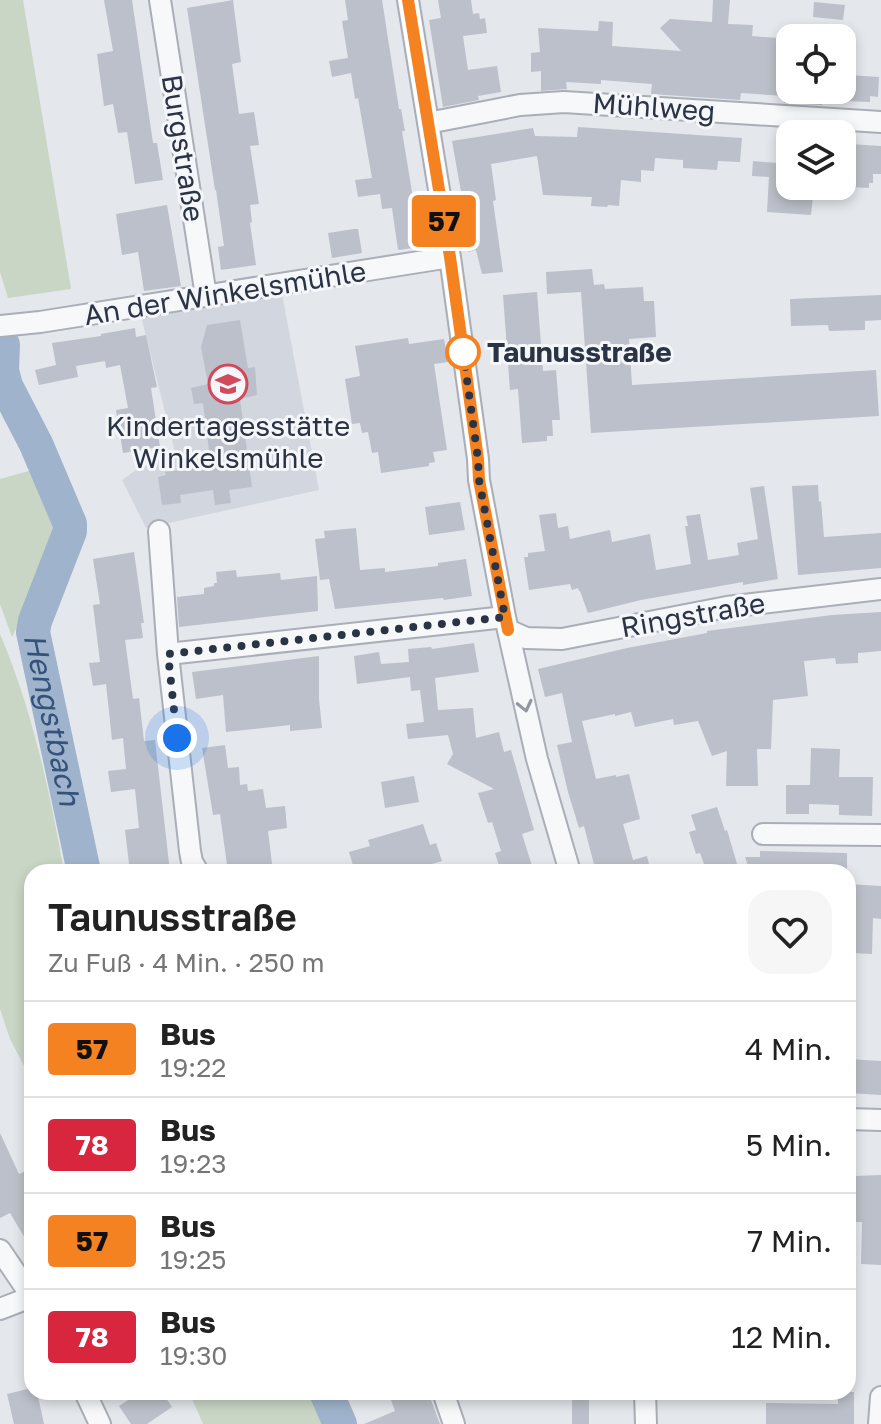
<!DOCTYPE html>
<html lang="de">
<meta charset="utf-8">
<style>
body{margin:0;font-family:"Golos Text",sans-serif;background:#f6f6f6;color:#222;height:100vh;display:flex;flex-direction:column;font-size:30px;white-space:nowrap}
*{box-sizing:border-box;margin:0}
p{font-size:26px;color:#767676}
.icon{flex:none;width:44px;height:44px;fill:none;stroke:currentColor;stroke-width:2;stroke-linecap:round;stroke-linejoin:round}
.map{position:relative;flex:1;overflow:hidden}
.drawer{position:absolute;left:24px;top:864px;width:832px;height:536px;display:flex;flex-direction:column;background:#fff;border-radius:24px;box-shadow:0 4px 12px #0003}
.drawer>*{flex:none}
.badge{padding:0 16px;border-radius:6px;font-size:28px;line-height:52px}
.tools{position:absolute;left:776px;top:24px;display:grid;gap:16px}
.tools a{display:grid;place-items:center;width:80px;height:80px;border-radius:16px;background:#fff;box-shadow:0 4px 12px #0003;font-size:40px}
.you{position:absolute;width:40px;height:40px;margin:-20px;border:6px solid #fff;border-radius:50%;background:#1a73e8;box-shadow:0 0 0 12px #1a73e833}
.map>.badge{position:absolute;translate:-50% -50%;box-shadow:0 0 0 4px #fff}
.round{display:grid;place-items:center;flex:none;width:84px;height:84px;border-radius:24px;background:#f6f6f6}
.headline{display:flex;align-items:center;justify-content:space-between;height:136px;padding:0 24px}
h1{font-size:38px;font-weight:600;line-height:60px}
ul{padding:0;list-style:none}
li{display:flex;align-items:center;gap:24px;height:96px;padding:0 24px;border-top:2px solid #e0e0e0}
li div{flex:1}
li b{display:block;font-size:30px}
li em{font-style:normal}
li .badge{min-width:88px;font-weight:700;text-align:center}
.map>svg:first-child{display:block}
</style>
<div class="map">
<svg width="881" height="1424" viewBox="0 0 881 1424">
<rect width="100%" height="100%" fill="#e4e7ec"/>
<path fill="#d2d6de" d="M 282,294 L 319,490 L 146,528 L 122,480 L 136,470 L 175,452 L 141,316 Z"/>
<path fill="#c9d6c5" d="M 0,0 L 23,0 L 71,289 L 8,298 L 0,272 Z
M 32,470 L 58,529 L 32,595 L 12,637 L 0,604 L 0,479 Z
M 0,634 C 32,709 50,792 64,872 L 32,872 L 32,1081 L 10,1039 L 0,1009 Z
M 189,1392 L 335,1392 L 350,1424 L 203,1424 Z"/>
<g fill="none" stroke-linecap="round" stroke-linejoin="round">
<g stroke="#9fb4cc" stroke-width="34">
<path id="s1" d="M 3,345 L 2,371 L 6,386 L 36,444 L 70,524 L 70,531 L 35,621 L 33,632 L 84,872"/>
<path d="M 326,1392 L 340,1424"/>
</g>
</g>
<path fill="#bbc0ca" d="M 104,0 L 132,0 L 153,143 L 157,143 L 163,180 L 135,184 L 127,132 L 118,133 L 113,104 L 104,106 L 97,54 L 113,51 Z
M 233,0 L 241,62 L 232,64 L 239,114 L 254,112 L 259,145 L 250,146 L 259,204 L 250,205 L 252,222 L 250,223 L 256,265 L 221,270 L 218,247 L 224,246 L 216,190 L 215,190 L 187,8 Z
M 345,0 L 382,0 L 399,109 L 401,109 L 405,131 L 402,131 L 421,247 L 398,250 L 392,208 L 382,209 L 380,194 L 358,197 L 355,180 L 372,178 L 358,98 L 355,99 L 351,73 L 332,77 L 329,61 L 348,58 L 342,21 L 348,20 Z
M 438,0 L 471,0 L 473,14 L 479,13 L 480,19 L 485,18 L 487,33 L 463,36 L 468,70 L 497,66 L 501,92 L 478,96 L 479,100 L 443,107 L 429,20 L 441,18 Z
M 713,0 L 730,0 L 728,24 L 753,25 L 752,36 L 790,39 L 790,90 L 823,90 L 822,105 L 784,103 L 784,96 L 741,93 L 740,100 L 651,94 L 652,84 L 601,80 L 601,84 L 566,82 L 567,89 L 541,91 L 541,71 L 531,72 L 531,53 L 540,52 L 538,28 L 598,31 L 599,21 L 613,22 L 612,46 L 681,51 L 660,28 L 670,19 L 712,22 Z
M 814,2 L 845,5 L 843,20 L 813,17 Z
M 848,75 L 879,77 L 878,97 L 870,96 L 870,102 L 846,101 Z
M 578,127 L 742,138 L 740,162 L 718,161 L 717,170 L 683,168 L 683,160 L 655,158 L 654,171 L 641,170 L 641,182 L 621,180 L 619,206 L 608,205 L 607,207 L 591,206 L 592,197 L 543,195 L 537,156 L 491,164 L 496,200 L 493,201 L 503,272 L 482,274 L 476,250 L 468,252 L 460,203 L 463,203 L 452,141 L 533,128 L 535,136 L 577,137 Z
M 849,144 L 881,146 L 881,174 L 873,174 L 873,183 L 869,183 L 869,188 L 850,187 L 851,171 L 847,170 Z
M 753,161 L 790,164 L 790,186 L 814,186 L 811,215 L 767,212 L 769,177 L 752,176 Z
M 167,205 L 181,286 L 144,291 L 138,252 L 122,255 L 116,214 Z
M 354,229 L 358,229 L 362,253 L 332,258 L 328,233 Z
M 592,269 L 594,285 L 604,284 L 605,289 L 643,287 L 644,301 L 654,301 L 656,337 L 629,339 L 632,385 L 876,370 L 879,416 L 591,433 L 581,292 L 547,294 L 546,272 Z
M 537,292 L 543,371 L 556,370 L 560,420 L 552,420 L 553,436 L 547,436 L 547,441 L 522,443 L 518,389 L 510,390 L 503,295 Z
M 881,295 L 881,320 L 865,321 L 865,330 L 829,331 L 828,325 L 791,326 L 790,299 Z
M 240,320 L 248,368 L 255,367 L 257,395 L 240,399 L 252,487 L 229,490 L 231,503 L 215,505 L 213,490 L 180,495 L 181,503 L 162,505 L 158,477 L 166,475 L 165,472 L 211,466 L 203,403 L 194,404 L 191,388 L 208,384 L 201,347 L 207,325 Z
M 135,328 L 136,337 L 146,335 L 157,387 L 151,388 L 160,447 L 123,453 L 116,410 L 128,408 L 120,365 L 106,368 L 105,361 L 76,366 L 78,377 L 39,385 L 35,370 L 56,365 L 52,343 L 101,336 L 101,334 Z
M 408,338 L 409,344 L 444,339 L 448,362 L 434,364 L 447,450 L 433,452 L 435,462 L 429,463 L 429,466 L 381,473 L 378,452 L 372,453 L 368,432 L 362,433 L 360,423 L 352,424 L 345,379 L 360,376 L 355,346 Z
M 818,485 L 819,502 L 821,501 L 824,537 L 881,533 L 881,568 L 798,575 L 792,486 Z
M 764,486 L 778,579 L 743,585 L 743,582 L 641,600 L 588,613 L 580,591 L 579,591 L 578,588 L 572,590 L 570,584 L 529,590 L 524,557 L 528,557 L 528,553 L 545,551 L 539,515 L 556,513 L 558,528 L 568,526 L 570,539 L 610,530 L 612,542 L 650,534 L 656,570 L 691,564 L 685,526 L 688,526 L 686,516 L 700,514 L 708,560 L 739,555 L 737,543 L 758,539 L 750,488 Z
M 460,502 L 465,530 L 429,535 L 425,507 Z
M 356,528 L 360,570 L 385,568 L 385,572 L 438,566 L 438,563 L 466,559 L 472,596 L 444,600 L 443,598 L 335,609 L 329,579 L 320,580 L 315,539 L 325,538 L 324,531 Z
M 134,552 L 144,623 L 141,623 L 143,638 L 125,640 L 133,699 L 139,698 L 144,741 L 155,740 L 170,872 L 134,872 L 133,864 L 129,864 L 125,830 L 139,828 L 135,789 L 111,792 L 108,771 L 126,769 L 123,738 L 112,740 L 106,684 L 93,686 L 89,663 L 100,662 L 93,605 L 100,604 L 93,559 Z
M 236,570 L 237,577 L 280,573 L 281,580 L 317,576 L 318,611 L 179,627 L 177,597 L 204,594 L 204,588 L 214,586 L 214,583 L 217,583 L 216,572 Z
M 881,612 L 881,651 L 858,653 L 858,663 L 836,664 L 835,658 L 804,661 L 808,696 L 773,700 L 771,749 L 757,749 L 758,786 L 726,786 L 727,751 L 712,756 L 698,721 L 674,725 L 673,719 L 635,727 L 631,712 L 615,716 L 615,714 L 582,721 L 596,779 L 616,775 L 616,777 L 629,774 L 640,819 L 623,824 L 633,860 L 647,856 L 651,872 L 596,872 L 584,826 L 579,828 L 568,792 L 557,745 L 572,742 L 562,693 L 545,697 L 538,669 L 627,648 L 707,633 L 707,631 L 832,615 Z
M 474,643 L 479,672 L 435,678 L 438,710 L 473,708 L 476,738 L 499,732 L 504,752 L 511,750 L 534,830 L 522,834 L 534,872 L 501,872 L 495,853 L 501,851 L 492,822 L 488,823 L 478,793 L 494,789 L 447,764 L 453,754 L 448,735 L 408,739 L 406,724 L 424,722 L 420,690 L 411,691 L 410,677 L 357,684 L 354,656 L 379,652 L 381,664 L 409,662 L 408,649 L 431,647 L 432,649 Z
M 319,656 L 319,699 L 322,728 L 290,731 L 290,725 L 226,732 L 223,695 L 196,699 L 192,672 Z
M 225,745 L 228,768 L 239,767 L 240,785 L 247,784 L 248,791 L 263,789 L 266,808 L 285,806 L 287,828 L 268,831 L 273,872 L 228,872 L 220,814 L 213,815 L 202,748 Z
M 811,748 L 840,749 L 839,777 L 873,777 L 872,816 L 839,815 L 839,805 L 809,804 L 809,814 L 786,814 L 786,785 L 810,785 Z
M 414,776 L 419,802 L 385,808 L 381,782 Z
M 717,807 L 725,831 L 727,830 L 738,867 L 722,872 L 707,872 L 700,853 L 696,854 L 689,832 L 696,830 L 691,815 Z
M 423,824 L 430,845 L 436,843 L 442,861 L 408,871 L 406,867 L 390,872 L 389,867 L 371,872 L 355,872 L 349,852 L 370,846 L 368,840 Z
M 760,851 L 847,853 L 847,872 L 750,872 L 745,857 L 760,857 Z
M 848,884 L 881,886 L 881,919 L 873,918 L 872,954 L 851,953 L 853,921 L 848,921 Z
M 848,1059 L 881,1061 L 881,1095 L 848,1093 Z
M 0,1133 L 19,1174 L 32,1168 L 32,1250 L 10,1213 L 0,1218 Z
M 881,1175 L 881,1265 L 861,1264 L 862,1222 L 848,1222 L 848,1203 L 856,1203 L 855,1176 Z
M 32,1388 L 32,1392 L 37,1392 L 44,1424 L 14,1424 L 7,1394 Z
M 140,1392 L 162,1392 L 172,1407 L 147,1424 L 131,1424 L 119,1406 Z
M 388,1392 L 428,1392 L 440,1424 L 364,1424 L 395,1411 Z
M 572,1392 L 589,1392 L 589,1424 L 572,1424 Z
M 838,1392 L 854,1392 L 854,1424 L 766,1424 L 766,1403 L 838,1404 Z"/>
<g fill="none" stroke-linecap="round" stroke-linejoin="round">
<defs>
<path id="street" d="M 160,0 L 206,296
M 408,0 L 450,257 L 478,459 L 479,480 L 505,617 L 537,759 L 570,872
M 428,123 L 520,105 L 564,102 L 881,122
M 0,326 L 40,322 L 450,257
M 159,531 L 168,654
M 508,630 L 526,638 L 562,639 L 727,607 L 881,589
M 763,834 L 881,835
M 198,872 L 192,862 L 190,851 L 168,654 L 505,617
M 848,1119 L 881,1120
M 0,1250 L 32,1297
M 0,1309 L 31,1297
M 85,1392 L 100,1424
M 443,1392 L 454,1424
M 645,1392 L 646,1424
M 879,1424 L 881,1397"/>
</defs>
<use href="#street" stroke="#a9aeb7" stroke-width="24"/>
<use href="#street" stroke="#f7f8fa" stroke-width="20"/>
</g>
<defs><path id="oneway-chevron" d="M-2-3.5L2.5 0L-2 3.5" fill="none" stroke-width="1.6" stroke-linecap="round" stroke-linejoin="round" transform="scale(2)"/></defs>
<use stroke="#9196a0" href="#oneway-chevron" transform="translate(525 706) rotate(77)"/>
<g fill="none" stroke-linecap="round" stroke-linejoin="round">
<defs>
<path id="line" d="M 408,0 L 450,257 L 478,459 L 479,480 L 508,630"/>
</defs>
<use href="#line" stroke="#fff" stroke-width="18"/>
<use href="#line" stroke="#f58220" stroke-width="12"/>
<path stroke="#2b3445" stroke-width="8" stroke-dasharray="0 14.4" d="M 177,738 L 168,654 L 505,617 L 479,480 L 478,459 L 462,344 L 463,352"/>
</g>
<defs>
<symbol id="school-ring" viewBox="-11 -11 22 22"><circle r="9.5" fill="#f4f6f9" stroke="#d1495b" stroke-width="1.5"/><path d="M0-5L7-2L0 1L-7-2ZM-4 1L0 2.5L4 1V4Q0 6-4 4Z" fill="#d1495b"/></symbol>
</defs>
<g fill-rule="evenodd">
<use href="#school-ring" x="206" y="362" width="44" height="44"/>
</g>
<circle fill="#fff" stroke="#f58220" stroke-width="4" cx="463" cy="352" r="16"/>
<g text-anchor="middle" stroke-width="6" stroke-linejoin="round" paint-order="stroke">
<g font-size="28" fill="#2b3445" stroke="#f4f6f9">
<text transform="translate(654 107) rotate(4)" y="10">Mühlweg</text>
<text transform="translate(183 148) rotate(81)" y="10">Burgstraße</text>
<text transform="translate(225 293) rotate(-9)" y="10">An der Winkelsmühle</text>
<text transform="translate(693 615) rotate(-10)" y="10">Ringstraße</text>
</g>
<g font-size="28" font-weight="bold" fill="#2b3445" stroke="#f4f6f9" text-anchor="start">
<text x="487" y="362">Taunusstraße</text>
</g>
<g font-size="28" fill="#2b3445" stroke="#f4f6f9">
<text x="228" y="436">Kindertagesstätte<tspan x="228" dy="32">Winkelsmühle</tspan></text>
</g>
<g font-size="30" font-style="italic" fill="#34527a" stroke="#f4f6f9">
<text dy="10" stroke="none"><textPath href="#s1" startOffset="398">Hengstbach</textPath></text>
</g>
</g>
</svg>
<div class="tools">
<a><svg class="icon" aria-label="locate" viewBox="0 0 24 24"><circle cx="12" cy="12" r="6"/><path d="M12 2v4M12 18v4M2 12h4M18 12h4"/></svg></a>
<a><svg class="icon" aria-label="layers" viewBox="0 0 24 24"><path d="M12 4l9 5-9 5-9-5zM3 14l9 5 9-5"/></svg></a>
</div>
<div class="you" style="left:177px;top:738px"></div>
<b class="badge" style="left:444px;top:221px;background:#f58220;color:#111">57</b>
<section class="drawer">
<div class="headline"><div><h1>Taunusstraße</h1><p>Zu Fuß · 4 Min. · 250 m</p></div><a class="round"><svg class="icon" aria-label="heart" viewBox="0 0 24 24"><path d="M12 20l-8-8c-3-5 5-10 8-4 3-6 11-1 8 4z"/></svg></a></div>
<ul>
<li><span class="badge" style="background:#f58220;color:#111">57</span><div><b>Bus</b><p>19:22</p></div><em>4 Min.</em></li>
<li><span class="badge" style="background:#d7263d;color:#fff">78</span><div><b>Bus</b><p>19:23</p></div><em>5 Min.</em></li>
<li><span class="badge" style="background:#f58220;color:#111">57</span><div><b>Bus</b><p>19:25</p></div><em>7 Min.</em></li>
<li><span class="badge" style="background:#d7263d;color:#fff">78</span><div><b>Bus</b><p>19:30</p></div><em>12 Min.</em></li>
</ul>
</section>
</div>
